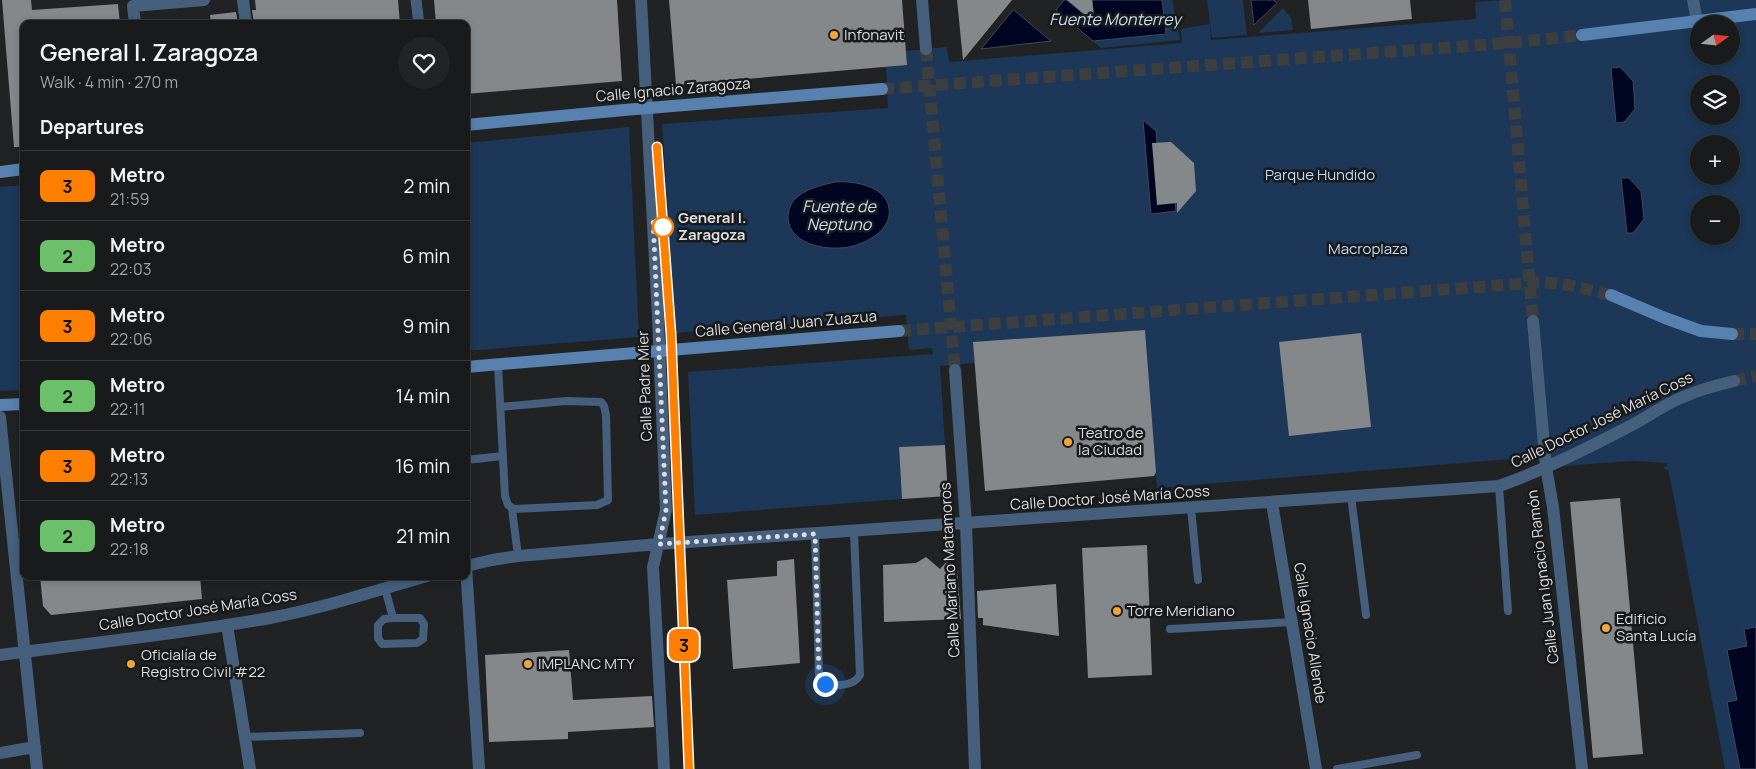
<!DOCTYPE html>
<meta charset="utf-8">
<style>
body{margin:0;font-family:Manrope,sans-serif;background:#212324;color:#f1f3f6;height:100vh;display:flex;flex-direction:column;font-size:19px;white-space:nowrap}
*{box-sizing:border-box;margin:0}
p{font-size:16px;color:#9fa1a3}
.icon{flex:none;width:28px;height:28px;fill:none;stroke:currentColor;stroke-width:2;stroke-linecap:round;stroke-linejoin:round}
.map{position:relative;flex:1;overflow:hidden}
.drawer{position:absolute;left:20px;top:20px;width:450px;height:560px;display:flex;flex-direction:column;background:#181a1b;border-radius:10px;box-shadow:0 2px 8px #0003,0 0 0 1px #36383a}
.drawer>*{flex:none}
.badge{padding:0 10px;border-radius:8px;font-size:18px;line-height:32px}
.needle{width:32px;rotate:75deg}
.buttons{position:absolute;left:1690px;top:15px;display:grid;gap:10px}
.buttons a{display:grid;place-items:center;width:50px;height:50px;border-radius:50%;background:#181a1b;box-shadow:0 2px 8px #0003,0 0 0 1px #36383a;font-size:25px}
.you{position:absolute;width:25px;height:25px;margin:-12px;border:4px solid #fff;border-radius:50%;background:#1a73e8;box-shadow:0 0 0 8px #1a73e833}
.map>.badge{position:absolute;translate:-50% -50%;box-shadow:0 0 0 2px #fff}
h2{padding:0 20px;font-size:19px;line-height:45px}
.round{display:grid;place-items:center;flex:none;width:52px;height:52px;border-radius:26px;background:#212324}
.head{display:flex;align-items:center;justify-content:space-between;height:85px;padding:0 20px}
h1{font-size:24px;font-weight:600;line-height:38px}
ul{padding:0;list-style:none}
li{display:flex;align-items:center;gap:15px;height:70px;padding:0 20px;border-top:1px solid #36383a}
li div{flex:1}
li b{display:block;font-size:19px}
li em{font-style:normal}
li .badge{min-width:55px;font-weight:700;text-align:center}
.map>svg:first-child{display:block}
</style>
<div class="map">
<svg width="1756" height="769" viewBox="0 0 1756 769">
<rect width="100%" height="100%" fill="#202224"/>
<path fill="#1c3757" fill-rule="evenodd" d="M 1162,0 L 1172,0 L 1180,40 L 1101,48 L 1093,41 L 1165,34 Z
M 1207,0 L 1243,0 L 1247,35 L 1212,38 Z
M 1505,0 L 1756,0 L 1756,769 L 1725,769 L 1673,493 L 1668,470 L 1665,470 L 1664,467 L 1667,466 L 1667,463 L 1631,461 L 1566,466 L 1523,458 L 1157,488 L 1145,330 L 1083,335 L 975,363 L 940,366 L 945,445 L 899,447 L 902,499 L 695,515 L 688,372 L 933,354 L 932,348 L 909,350 L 906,315 L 676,333 L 662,124 L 888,108 L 886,67 L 907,65 L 906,51 L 947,47 L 949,62 L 1182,43 L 1181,29 L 1210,24 L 1211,40 L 1476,19 L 1475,2 ZM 1699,24 L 1731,24 L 1731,56 L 1699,56 ZM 1699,84 L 1731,84 L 1731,116 L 1699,116 ZM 1699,144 L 1731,144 L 1731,176 L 1699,176 ZM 1699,204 L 1731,204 L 1731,236 L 1699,236 Z
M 1283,8 L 1291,18 L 1293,30 L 1258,33 Z
M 629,127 L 639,337 L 466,351 L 466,143 Z
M 24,185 L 24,390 L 0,391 L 0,187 Z"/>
<path fill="#000622" stroke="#42465b" d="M 1064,0 L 1067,0 L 1094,23 L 1092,0 L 1162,0 L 1166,34 L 1093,41 L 1056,10 Z
M 1251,0 L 1274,0 L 1277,3 L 1254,25 Z
M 1014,10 L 1051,41 L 981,49 L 1013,10 Z
M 1620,67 L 1633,81 L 1635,109 L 1624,122 L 1616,123 L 1611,68 Z
M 1143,120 L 1156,131 L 1157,143 L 1175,203 L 1176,211 L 1151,214 Z
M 1621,178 L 1629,178 L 1641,191 L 1644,219 L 1633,233 L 1627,233 Z
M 835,182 C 849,181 864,183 876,190 C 881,193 886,198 888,204 C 895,226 872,241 853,246 C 832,252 789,246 788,218 C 788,211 790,205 794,200 C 804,189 822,185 835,182 Z
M 1756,627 L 1756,769 L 1740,769 L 1727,702 L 1737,700 L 1727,650 L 1747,646 L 1744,629 Z"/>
<path fill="#85888b" d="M 2,0 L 31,0 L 32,10 L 118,4 L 120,24 L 24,24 L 24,147 L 14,147 Z
M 255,0 L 398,0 L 400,24 L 254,24 L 252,10 L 256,10 Z
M 434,0 L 617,0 L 622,81 L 466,94 L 466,24 L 436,24 Z
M 669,0 L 902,0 L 907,65 L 676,85 Z
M 957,0 L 1012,0 L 963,60 Z
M 1067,0 L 1092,0 L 1095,23 Z
M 1308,0 L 1410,0 L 1412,19 L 1311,29 Z
M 236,12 L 238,24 L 211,24 L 210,15 Z
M 1171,142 L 1194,163 L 1196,191 L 1177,213 L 1177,203 L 1157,205 L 1152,143 Z
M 1145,330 L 1156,472 L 1154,476 L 985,491 L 973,342 Z
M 1361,333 L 1371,427 L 1289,436 L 1279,342 Z
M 945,445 L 948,496 L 902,499 L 899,447 Z
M 1620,498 L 1643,754 L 1593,758 L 1570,502 Z
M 1147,545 L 1152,675 L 1088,678 L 1082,548 Z
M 926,557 L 940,569 L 948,560 L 957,569 L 961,619 L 884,622 L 883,565 L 916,563 Z
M 794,559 L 800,663 L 733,669 L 727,580 L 777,576 L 777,561 Z
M 40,576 L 200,576 L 202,599 L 51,615 L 43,606 Z
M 1056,584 L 1059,636 L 983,625 L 983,618 L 978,618 L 977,591 Z
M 569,650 L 573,700 L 652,696 L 654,727 L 568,732 L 568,739 L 489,742 L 485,655 Z"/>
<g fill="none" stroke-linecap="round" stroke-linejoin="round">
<path stroke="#3c3e40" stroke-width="12" stroke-dasharray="12 6" stroke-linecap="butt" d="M 1505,0 L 1533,321
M 926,49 L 955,370
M 1734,381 L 1756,376"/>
<path stroke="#3c3e40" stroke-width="12" stroke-dasharray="12 6" stroke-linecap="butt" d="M 882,89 L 1509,43 L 1582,35
M 899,331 L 1544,282 L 1568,285 L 1611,295
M 1732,334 L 1756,334"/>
<path stroke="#455f7c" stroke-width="8" d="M 498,364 L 499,383 L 505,496 L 508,505 L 514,509 L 597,505 L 608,500 L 606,415 L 604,406 L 601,402 L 566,401 L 500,407
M 466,460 L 503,456
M 1499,486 L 1508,611
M 1351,496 L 1366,615
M 1191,508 L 1198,580
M 512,509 L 518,556
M 815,534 L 819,675 L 821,681 C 832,687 854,687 860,675 L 854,532
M 385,588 L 393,618
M 393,618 L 420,618 L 424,624 L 423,639 L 417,643 L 382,644 L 378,638 L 378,625 L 384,619 Z
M 1170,629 L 1292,622
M 245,737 L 360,733
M 1337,769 L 1417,755"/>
<path stroke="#455f7c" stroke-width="11" d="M 416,0 L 419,24"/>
<path stroke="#455f7c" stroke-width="12" d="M 243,0 L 246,24
M 1693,0 L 1697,21
M 135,24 L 133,6 L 204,0
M 0,417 L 37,769
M 1546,467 L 1553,507 L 1582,769
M 1272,503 L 1316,769
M 466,566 L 479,769
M 227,625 L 250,769
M 0,753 L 35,747"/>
<path stroke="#455f7c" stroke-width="12" d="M 641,0 L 658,317 L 666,510 L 653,567 L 664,769
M 922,0 L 926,49
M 1533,321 L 1546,467
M 955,370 L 966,524 L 975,769
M 466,566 L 492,560 L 518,556 L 659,544 L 1499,486 C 1545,470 1589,447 1632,425 C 1649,416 1665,404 1683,397 C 1699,390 1717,385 1734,381
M 0,655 C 90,643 181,634 270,618 C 323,608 375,591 427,576"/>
<path stroke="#5881b0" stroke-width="12" d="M 1582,35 L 1756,14
M 466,125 L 624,110 L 882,89
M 0,172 L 24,169
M 1611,295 L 1665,318 L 1701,331 L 1732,334
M 466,367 L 899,331
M 0,405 L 24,404"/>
</g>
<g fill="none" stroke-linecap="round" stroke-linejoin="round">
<defs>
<path id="line" d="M 657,147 L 671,334 L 689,769"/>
</defs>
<use href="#line" stroke="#fff" stroke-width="11"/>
<use href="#line" stroke="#ff8000" stroke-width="8"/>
<path stroke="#dcdddf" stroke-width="5" stroke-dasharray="0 9" d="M 663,227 L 653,218 L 666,510 L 659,544 L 815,534 L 819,675 L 821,681 L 825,684"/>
</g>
<g fill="#efa73d" stroke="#17191b" stroke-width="2">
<circle cx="834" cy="35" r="5"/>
<circle cx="1068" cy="442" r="5"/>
<circle cx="1117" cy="611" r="5"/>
<circle cx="1606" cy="628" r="5"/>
<circle cx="131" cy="664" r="5"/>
<circle cx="528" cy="664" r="5"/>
</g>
<circle fill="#fff" stroke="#ff8000" stroke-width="2.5" cx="663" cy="227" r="10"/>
<g text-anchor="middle" stroke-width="5" stroke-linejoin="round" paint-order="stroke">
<g font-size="15" fill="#dcdddf" stroke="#17191b" text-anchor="start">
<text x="844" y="40">Infonavit</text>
<text x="1078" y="438">Teatro de<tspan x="1078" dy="17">la Ciudad</tspan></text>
<text x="1127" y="616">Torre Meridiano</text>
<text x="1616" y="624">Edificio<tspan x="1616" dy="17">Santa Lucía</tspan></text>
<text x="141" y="660">Oficialía de<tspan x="141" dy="17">Registro Civil #22</tspan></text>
<text x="538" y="669">IMPLANC MTY</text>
</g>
<g font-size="15" fill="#dcdddf" stroke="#17191b">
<text transform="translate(673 90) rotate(-5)" y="5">Calle Ignacio Zaragoza</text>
<text transform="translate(786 324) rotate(-5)" y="5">Calle General Juan Zuazua</text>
<text transform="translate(645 386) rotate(-92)" y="5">Calle Padre Mier</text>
<text transform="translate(1602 420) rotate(-26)" y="5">Calle Doctor José María Coss</text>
<text transform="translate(1110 498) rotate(-4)" y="5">Calle Doctor José María Coss</text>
<text transform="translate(950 570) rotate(-93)" y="5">Calle Mariano Matamoros</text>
<text transform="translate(1543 577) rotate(-97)" y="5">Calle Juan Ignacio Ramón</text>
<text transform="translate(198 610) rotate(-9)" y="5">Calle Doctor José María Coss</text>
<text transform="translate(1310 633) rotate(81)" y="5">Calle Ignacio Allende</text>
</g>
<g font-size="15" fill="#bddbfd" stroke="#17191b">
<text x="1320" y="180">Parque Hundido</text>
<text x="1368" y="254">Macroplaza</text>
</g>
<g font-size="15" font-weight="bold" fill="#dcdddf" stroke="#17191b" text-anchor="start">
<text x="678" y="223">General I.<tspan x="678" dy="17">Zaragoza</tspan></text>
</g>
<g font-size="16" font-style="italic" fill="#cbdef6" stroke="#17191b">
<text x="1115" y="25">Fuente Monterrey</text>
<text x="839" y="212">Fuente de<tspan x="839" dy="18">Neptuno</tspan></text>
</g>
</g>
</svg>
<div class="buttons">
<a><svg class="needle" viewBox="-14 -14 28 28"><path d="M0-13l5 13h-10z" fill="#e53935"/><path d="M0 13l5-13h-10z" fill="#9fa1a3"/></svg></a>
<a><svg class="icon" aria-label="layers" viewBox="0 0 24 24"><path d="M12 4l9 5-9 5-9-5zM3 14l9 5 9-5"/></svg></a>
<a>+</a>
<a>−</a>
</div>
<div class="you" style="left:825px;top:684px"></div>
<b class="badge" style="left:684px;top:645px;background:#ff8000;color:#111">3</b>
<section class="drawer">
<div class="head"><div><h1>General I. Zaragoza</h1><p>Walk · 4 min · 270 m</p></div><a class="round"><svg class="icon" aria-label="heart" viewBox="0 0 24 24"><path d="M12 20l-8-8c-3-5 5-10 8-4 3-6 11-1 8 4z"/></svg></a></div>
<h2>Departures</h2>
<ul>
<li><span class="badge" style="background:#ff8000;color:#111">3</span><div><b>Metro</b><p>21:59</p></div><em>2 min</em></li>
<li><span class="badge" style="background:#6bc069;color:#111">2</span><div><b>Metro</b><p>22:03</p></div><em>6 min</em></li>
<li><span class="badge" style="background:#ff8000;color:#111">3</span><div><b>Metro</b><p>22:06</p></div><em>9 min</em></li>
<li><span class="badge" style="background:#6bc069;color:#111">2</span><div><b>Metro</b><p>22:11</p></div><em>14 min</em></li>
<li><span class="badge" style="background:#ff8000;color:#111">3</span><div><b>Metro</b><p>22:13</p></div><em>16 min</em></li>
<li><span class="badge" style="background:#6bc069;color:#111">2</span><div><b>Metro</b><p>22:18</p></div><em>21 min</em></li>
</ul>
</section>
</div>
